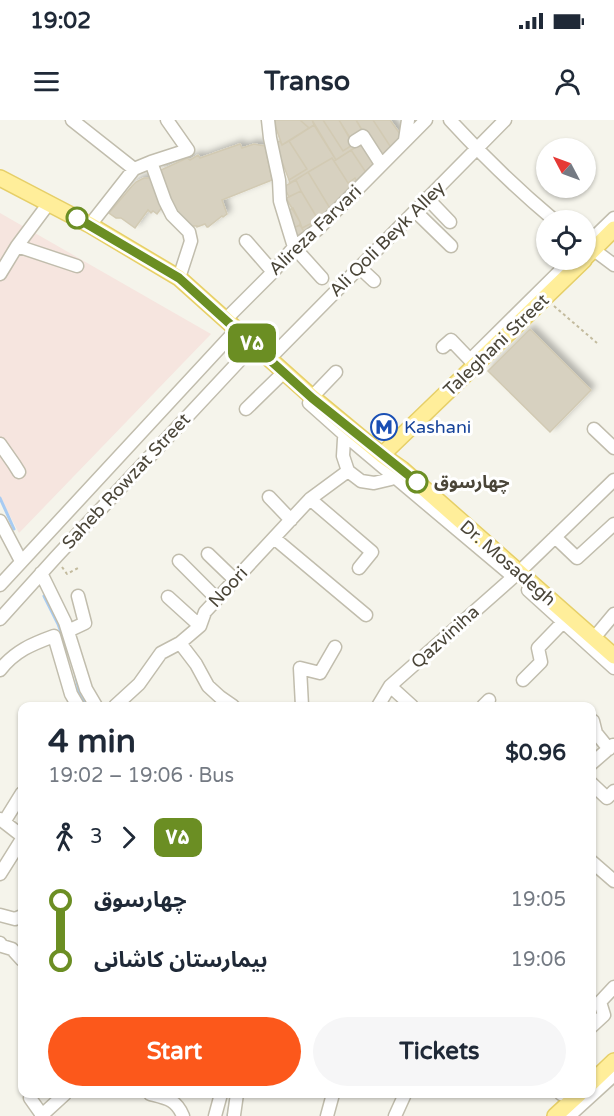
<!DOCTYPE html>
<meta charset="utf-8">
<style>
body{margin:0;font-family:"Varela Round","Noto Sans Arabic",sans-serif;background:#f6f6f7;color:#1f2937;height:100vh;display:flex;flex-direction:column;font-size:22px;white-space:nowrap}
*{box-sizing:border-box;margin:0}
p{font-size:20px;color:#747a83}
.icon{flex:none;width:33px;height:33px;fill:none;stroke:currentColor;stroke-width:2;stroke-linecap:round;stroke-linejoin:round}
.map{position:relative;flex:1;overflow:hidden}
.side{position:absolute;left:18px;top:582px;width:578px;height:396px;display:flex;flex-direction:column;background:#fff;border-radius:12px;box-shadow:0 2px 4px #0004}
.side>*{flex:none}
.badge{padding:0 12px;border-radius:9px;font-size:21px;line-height:39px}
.needle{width:39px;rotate:311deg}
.fabs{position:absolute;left:536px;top:18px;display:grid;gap:12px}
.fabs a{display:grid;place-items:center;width:60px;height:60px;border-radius:50%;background:#fff;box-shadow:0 2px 4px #0004;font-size:30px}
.map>.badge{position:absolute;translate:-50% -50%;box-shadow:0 0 0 3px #fff}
.legs{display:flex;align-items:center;gap:9px;height:66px;padding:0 30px;font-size:20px}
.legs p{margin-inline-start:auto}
.overview{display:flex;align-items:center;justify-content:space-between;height:102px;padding:0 30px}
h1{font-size:33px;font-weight:700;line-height:45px}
.primary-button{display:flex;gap:12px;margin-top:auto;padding:12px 30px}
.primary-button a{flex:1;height:69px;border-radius:36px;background:#fc581b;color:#fff;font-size:24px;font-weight:700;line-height:69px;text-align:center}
.primary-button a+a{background:#f6f6f7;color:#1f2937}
ul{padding:0 30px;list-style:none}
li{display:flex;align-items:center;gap:21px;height:60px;font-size:22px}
li i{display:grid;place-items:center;width:9px;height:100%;margin:0 8px;background:currentColor}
li i::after{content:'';width:15px;height:15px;margin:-8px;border:4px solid;border-radius:50%;background:#fff}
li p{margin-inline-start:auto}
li:first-child i{background:linear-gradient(#0000 50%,currentColor 0)}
li:last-child i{background:linear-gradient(currentColor 50%,#0000 0)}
.status{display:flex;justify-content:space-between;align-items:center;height:42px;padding:0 30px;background:#fff;direction:ltr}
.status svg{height:16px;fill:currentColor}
header{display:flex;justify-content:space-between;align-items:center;height:78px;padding:0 30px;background:#fff;font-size:27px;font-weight:700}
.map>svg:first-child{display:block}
</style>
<div class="status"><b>19:02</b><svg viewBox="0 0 49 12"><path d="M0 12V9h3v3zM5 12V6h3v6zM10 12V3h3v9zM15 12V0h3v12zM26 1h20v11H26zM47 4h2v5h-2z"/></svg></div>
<header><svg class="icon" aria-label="menu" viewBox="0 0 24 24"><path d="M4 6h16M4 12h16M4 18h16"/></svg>Transo<svg class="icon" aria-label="person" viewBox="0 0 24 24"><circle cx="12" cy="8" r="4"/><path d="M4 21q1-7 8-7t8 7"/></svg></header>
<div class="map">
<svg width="614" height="996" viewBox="0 0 614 996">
<defs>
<filter id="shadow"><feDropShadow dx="4" dy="-4" stdDeviation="3" flood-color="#0004"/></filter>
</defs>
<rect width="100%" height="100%" fill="#f5f4eb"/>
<path fill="#f6e5df" d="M 0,93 L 211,214 L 19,413 L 0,377 Z"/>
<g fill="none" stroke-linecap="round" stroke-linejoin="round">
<path stroke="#a7cbf2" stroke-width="3" d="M 0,378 L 14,409
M 44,476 L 58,504 L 69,534
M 75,552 L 80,576 L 87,586
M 228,996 L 231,977"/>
</g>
<path fill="#d7d1c0" stroke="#d2cab3" stroke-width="1.5" filter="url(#shadow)" d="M 275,0 L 300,0 L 309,8 L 282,25 L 276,8 Z
M 300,0 L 312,0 L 314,5 L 309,8 Z
M 312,0 L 323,0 L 343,31 L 354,24 L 356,27 L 336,40 Z
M 323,0 L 339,0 L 354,24 L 343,31 Z
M 339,0 L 356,0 L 363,12 L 350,19 Z
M 356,0 L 373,0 L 392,29 L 381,41 Z
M 373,0 L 390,0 L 403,18 L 392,29 Z
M 314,5 L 336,40 L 334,41 L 332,38 L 290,63 L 289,60 L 307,49 L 289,21 Z
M 280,21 L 282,25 L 289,21 L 307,49 L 289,60 L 275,23 Z
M 364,22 L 375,46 L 367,54 L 351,30 Z
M 240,24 L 242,28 L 254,24 L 265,26 L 272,60 L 222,80 L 227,94 L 223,97 L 222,96 L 208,107 L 207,107 L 205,104 L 197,107 L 197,106 L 188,106 L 168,82 L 159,51 L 187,38 L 190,40 L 198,35 L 200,38 Z
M 351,30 L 367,54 L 358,63 L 355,58 L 348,63 L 334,41 Z
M 332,38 L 348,63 L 355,58 L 358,63 L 331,90 L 308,52 Z
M 308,52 L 331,90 L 319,101 L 301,71 L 296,60 Z
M 144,58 L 152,58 L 163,86 L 157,94 L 153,91 L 151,93 L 148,90 L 135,108 L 121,98 L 116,98 L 109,93 L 132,66 L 136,62 Z
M 296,60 L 301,71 L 289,77 L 285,69 L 286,68 L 285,66 Z
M 301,71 L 319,101 L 313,107 L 310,104 L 302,108 L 300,102 L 286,78 Z
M 293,88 L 300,102 L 300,105 L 291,109 L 287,91 Z
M 310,104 L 313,107 L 306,115 L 302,108 Z
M 300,105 L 306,115 L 301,119 L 291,109 Z
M 530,209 L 591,270 L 550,312 L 488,251 Z"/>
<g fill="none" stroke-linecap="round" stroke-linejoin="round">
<defs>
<path id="minor" d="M 72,0 L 134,49
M 268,0 L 270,18 L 279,60 L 280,81 L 294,127 L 322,158
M 450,0 C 483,36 517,69 554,100
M 405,20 L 408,0
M 355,21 L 363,16 L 381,44
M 151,42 L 165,81 L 172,95 L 189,112 L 191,121 L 179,158
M 427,78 L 450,102
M 415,91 L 451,126
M 90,105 L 134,49 L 151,42 L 188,30 L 167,0
M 246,121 L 273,152
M 17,126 L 77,146
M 585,126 L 614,98
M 586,127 L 594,130 L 614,145
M 360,148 L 374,161
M 0,154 L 17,126 L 49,83
M 225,200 L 273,152 L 294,127 L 317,110 L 426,0
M 443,227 L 451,220 L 474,244
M 269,239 L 505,0
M 470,240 L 571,140
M 312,277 L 336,252
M 309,283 L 346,316 L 510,454
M 246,289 L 284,252
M 594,309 L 614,328
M 348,312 L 344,319 L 343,336 L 348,351 L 361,361 L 374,363 L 391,359 L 399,352
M 0,324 L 14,344 L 19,352
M 269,377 L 291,400
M 310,379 L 372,432 L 359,448
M 0,401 L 21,441
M 555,417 L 577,438 L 614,404
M 274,418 L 366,495
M 208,434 L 235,460
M 179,441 L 217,479
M 41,453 L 65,502 L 86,569 L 96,586
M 0,465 L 237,209
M 528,470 L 614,548
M 168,477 L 200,506
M 0,499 L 56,437 L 254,225
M 68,511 L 85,503 L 78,476
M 594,518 L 614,494
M 180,523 L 196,544 L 208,566 L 220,577 L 233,586
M 0,550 C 15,531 32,524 54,516 L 71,574 L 78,586
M 523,560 L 541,542 L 538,528 L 568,497
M 390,566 L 412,586
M 115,586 L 139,564 L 161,533 L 180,523 L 200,506 L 205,492 L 310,379 L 348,351
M 302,586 L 300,548 L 320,553 L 335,527
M 378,586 L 390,566 L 519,452 L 614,360
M 483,586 L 489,580
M 593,601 L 596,613 L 609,629
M 591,644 L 613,625
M 591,663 L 607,678 L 614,671
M 0,699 L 22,716
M 4,702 L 22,673
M 591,741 L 614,761
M 0,754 L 22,719
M 0,795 L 15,799 L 22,796
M 0,823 L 2,826 L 12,829 L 22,840
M 591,907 L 604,895 L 600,882 L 614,867
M 150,974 C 166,978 176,979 183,996
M 561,974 L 573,979
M 30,978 L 42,995
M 234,995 L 237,974
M 41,996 L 65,974
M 215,996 L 221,974
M 327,996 L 333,974
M 395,996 L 405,974
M 569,996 L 614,955"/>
<path id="major" d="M 0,58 L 90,105 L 179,158 L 312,277 L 382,335 L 402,349 L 614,536
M 585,138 L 614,109
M 382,335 L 584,140
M 591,963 L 614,941
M 555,996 L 579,974"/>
</defs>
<use href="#minor" stroke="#c1bdad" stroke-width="15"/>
<use href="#major" stroke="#e6cf68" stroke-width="18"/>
<path stroke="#c3bb9e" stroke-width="2" stroke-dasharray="3 3" stroke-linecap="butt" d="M 554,186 L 597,223
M 62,447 L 67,454 L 78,448"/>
<use href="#minor" stroke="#fff" stroke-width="12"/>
<use href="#major" stroke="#ffee9a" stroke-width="15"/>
</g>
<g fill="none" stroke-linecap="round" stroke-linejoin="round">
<defs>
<path id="line-1" d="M 77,98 L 179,158 L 312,278 L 417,362"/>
</defs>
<use href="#line-1" stroke="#fff" stroke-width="14"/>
<use href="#line-1" stroke="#6b8e23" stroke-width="9"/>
</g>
<defs>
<symbol id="metro-ring" viewBox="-11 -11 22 22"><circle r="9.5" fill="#fff" stroke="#1a4fb4" stroke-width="1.5"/><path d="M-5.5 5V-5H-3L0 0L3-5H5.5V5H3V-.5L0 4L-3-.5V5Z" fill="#1a4fb4"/></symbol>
</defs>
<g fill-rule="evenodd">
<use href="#metro-ring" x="369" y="292" width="30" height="30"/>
</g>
<g fill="#fff" stroke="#6b8e23" stroke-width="3">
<circle cx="77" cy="98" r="10"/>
<circle cx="417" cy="362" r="10"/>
</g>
<g text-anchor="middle" stroke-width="6" stroke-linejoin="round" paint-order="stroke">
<g font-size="18" fill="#4a4538" stroke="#fff">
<text transform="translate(315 110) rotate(-44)" y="6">Alireza Farvari</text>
<text transform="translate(387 119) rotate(-45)" y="6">Ali Qoli Beyk Alley</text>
<text transform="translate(496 225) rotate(-44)" y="6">Taleghani Street</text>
<text transform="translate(126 361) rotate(-47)" y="6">Saheb Rowzat Street</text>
<text transform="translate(508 443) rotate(41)" y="6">Dr. Mosadegh</text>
<text transform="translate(228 467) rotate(-47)" y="6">Noori</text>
<text transform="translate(445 517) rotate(-42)" y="6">Qazviniha</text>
</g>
<g font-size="18" fill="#164399" stroke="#fff" text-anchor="start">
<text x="404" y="313">Kashani</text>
</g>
<g font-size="18" font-weight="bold" fill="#4a4538" stroke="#fff" text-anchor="start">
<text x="434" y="368">چهارسوق</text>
</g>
</g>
</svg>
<div class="fabs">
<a><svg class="needle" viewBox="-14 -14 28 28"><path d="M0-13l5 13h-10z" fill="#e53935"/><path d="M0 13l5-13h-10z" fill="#747a83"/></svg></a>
<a><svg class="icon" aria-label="locate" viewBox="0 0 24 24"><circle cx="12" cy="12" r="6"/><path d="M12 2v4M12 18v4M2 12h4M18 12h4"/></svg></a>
</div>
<b class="badge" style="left:252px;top:223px;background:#6b8e23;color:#fff">۷۵</b>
<section class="side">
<div class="overview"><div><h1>4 min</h1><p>19:02 – 19:06 · Bus</p></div><b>$0.96</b></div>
<div class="legs"><svg class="icon" aria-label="walk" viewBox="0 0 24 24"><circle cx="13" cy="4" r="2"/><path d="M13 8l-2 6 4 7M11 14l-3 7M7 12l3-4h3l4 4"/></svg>3<svg class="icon" aria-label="forward" viewBox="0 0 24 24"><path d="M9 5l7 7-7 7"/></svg><b class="badge" style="background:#6b8e23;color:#fff">۷۵</b></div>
<ul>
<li><i style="color:#6b8e23"></i><b>چهارسوق</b><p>19:05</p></li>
<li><i style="color:#6b8e23"></i><b>بیمارستان کاشانی</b><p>19:06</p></li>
</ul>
<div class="primary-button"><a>Start</a><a>Tickets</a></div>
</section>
</div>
